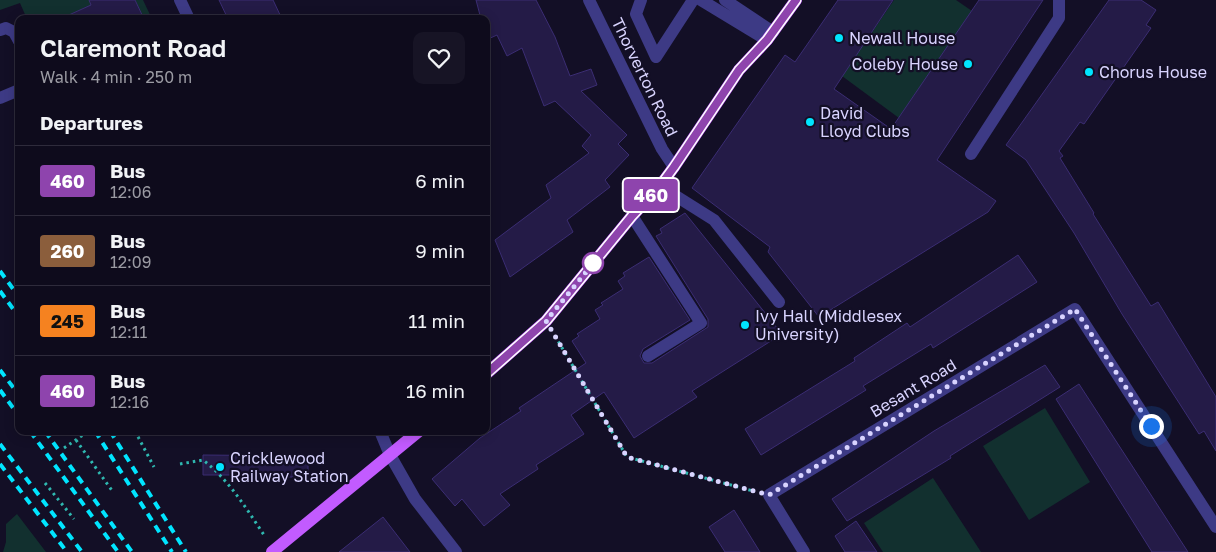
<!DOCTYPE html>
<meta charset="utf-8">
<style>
body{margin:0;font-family:"Golos Text",sans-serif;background:#171425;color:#f1f3f6;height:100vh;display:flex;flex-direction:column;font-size:19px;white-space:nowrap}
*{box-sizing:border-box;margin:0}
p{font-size:16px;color:#9b9ba3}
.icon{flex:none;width:28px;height:28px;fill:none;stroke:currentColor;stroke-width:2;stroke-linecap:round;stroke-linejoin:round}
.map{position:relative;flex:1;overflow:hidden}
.panel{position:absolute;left:15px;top:15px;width:475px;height:420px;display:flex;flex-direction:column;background:#0e0b1c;border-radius:10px;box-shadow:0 2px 12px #0003,0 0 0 1px #2e2b3b}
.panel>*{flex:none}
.badge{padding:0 10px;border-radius:4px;font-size:18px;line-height:32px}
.you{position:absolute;width:25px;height:25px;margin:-12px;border:4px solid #fff;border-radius:50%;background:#1a73e8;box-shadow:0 0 0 8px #1a73e833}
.map>.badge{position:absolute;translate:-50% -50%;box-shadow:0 0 0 2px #fff}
h2{padding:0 25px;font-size:19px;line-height:45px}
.round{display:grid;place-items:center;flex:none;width:52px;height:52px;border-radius:10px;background:#171425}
.head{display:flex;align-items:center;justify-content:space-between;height:85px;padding:0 25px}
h1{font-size:24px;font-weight:600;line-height:38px}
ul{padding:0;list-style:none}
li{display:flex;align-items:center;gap:15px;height:70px;padding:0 25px;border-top:1px solid #2e2b3b}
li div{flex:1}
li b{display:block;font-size:19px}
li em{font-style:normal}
li .badge{min-width:55px;font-weight:700;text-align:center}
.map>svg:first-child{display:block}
</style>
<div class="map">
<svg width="1216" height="552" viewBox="0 0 1216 552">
<rect width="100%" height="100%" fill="#130f26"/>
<path fill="#12302f" d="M 0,0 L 89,0 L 92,7 L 63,19 L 27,19 L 20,3 L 0,10 Z
M 135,0 L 143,0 L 152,19 L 141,19 L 142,15 Z
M 894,0 L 956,0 L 972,11 L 899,118 L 842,76 Z
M 1045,408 L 1090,482 L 1029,520 L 983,446 Z
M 933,478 L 981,552 L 883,552 L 864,523 Z
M 17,514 L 46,552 L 3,552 L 6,542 L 6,524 Z"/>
<path fill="#241b47" stroke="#3b2d73" d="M 89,0 L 135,0 L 144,19 L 60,19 L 91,5 Z
M 219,0 L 273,0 L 282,19 L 228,19 Z
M 476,0 L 536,0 L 555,37 L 570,76 L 591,69 L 597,85 L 581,91 L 627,135 L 618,144 L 629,155 L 605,180 L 610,187 L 567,220 L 573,232 L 510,277 L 495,240 L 551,198 L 546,185 L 589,153 L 582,146 L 591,135 L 555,101 L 544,106 L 522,48 L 507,56 L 497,35 L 486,40 L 486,19 L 481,19 Z
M 838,0 L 893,0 L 834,89 L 891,129 L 979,0 L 1043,0 L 937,160 L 996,201 L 988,212 L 819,317 L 768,252 L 770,247 L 692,188 L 785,55 L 795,62 Z
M 1109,0 L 1141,0 L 1156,10 L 1146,25 L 1151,28 L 1084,124 L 1080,122 L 1059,151 L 1063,156 L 1060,158 L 1094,213 L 1093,214 L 1151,306 L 1158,302 L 1216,397 L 1216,451 L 1204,431 L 1199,434 L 1122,314 L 1074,233 L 1026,160 L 1006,145 Z
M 685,213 L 782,334 L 692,391 L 697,397 L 634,438 L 604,392 L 571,415 L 584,434 L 536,465 L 538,469 L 500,494 L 510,505 L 484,526 L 462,499 L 455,506 L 432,479 L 480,438 L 521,411 L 519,408 L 586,363 L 572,341 L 579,336 L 577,334 L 600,319 L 595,310 L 603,305 L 601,303 L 623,289 L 618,281 L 625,276 L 623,273 L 649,257 L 690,320 L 643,349 L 640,356 L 644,363 L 652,363 L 708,327 L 708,319 L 656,236 L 662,233 L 660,229 Z
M 1018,255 L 1037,282 L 933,348 L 931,344 L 863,386 L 866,390 L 761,455 L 745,429 L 855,361 L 854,358 L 907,323 L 910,327 Z
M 1045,365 L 1060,387 L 950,456 L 951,458 L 847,521 L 832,499 L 934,431 Z
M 1079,384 L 1188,552 L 1152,552 L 1056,399 Z
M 203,455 L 308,456 L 308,477 L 263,477 L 263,475 L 203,475 Z
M 734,510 L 760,552 L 725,552 L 709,527 Z
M 383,517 L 410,552 L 339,552 Z
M 856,521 L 877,552 L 845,552 L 835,536 Z"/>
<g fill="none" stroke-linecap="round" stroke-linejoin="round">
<path stroke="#2fb8b0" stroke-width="3" stroke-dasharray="2.5 4" stroke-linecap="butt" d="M 555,336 L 627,457 L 753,491
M 135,431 L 154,467
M 76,440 L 113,492
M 64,448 L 89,431
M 180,464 L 203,460 C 229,480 246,508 264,535
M 45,483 L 74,519"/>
<path stroke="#3d3a85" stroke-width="12" d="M 180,0 L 189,19
M 589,0 L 662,149 L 674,167
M 641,0 L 636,14 L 656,57 L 693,0
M 701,0 L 767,40
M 725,0 L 773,32
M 0,30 L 6,28 L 14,32 L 19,41
M 0,98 L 19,90
M 971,154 L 1059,18 L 1059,0
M 660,186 L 714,220 L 779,302
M 632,216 L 701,323 L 648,356
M 380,431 L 390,455 L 415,499 L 456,552
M 804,552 L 769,495 L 1075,309 L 1216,527"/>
<path stroke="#c25bff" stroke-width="12" d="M 486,374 L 546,321 L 632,216 L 660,186 L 674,167 L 739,70 L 767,40 L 796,0
M 272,552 L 419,431"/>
<path stroke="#00e5ff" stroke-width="4" stroke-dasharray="8 6" stroke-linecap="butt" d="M 0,271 L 19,297
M 0,291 L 19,317
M 0,370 L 19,395
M 0,390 L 19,416
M 30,431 L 118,552
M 45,431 L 132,552
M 95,431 L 172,552
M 110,431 L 186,552
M 0,444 L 82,552
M 0,464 L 67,552"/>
</g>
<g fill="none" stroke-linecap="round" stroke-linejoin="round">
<defs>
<path id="line" d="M 486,374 L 546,321 L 632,216 L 660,186 L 674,167 L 739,70 L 767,40 L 796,0"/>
</defs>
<use href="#line" stroke="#fff" stroke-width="11"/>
<use href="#line" stroke="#8e44ad" stroke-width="8"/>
<path stroke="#d9d4ff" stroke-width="5" stroke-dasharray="0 9" d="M 593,263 L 595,261 L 546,321 L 627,457 L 769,495 L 1075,309 L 1151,426"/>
</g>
<g fill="#00e5ff" stroke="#130f26" stroke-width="2">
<circle cx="839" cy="38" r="5"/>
<circle cx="968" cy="64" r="5"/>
<circle cx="1089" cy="72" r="5"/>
<circle cx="810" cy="122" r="5"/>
<circle cx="745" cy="325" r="5"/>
<circle cx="220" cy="467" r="5"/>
</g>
<circle fill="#fff" stroke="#8e44ad" stroke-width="2.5" cx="593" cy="263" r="10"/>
<g text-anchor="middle" stroke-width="4.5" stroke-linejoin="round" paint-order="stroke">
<g font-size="16" fill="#d9d4ff" stroke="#130f26" text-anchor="start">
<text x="849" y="44">Newall House</text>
<text x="958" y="70" text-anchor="end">Coleby House</text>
<text x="1099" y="78">Chorus House</text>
<text x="820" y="119">David<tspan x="820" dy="18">Lloyd Clubs</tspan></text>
<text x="755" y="322">Ivy Hall (Middlesex<tspan x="755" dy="18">University)</tspan></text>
<text x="230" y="464">Cricklewood<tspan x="230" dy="18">Railway Station</tspan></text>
</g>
<g font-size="16" fill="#d9d4ff" stroke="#130f26">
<text transform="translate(645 77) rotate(64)" y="6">Thorverton Road</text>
<text transform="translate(913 388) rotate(-31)" y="6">Besant Road</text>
</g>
</g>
</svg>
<div class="you" style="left:1151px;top:426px"></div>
<b class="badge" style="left:651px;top:195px;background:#8e44ad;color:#fff">460</b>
<section class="panel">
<div class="head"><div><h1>Claremont Road</h1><p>Walk · 4 min · 250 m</p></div><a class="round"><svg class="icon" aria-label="heart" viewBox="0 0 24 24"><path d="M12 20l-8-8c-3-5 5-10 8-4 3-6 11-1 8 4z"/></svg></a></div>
<h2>Departures</h2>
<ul>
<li><span class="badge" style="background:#8e44ad;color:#fff">460</span><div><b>Bus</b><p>12:06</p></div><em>6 min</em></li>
<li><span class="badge" style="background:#8b5e3c;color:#fff">260</span><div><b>Bus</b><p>12:09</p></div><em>9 min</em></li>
<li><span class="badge" style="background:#f58220;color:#111">245</span><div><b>Bus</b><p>12:11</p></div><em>11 min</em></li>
<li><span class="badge" style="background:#8e44ad;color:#fff">460</span><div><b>Bus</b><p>12:16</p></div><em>16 min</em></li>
</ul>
</section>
</div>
